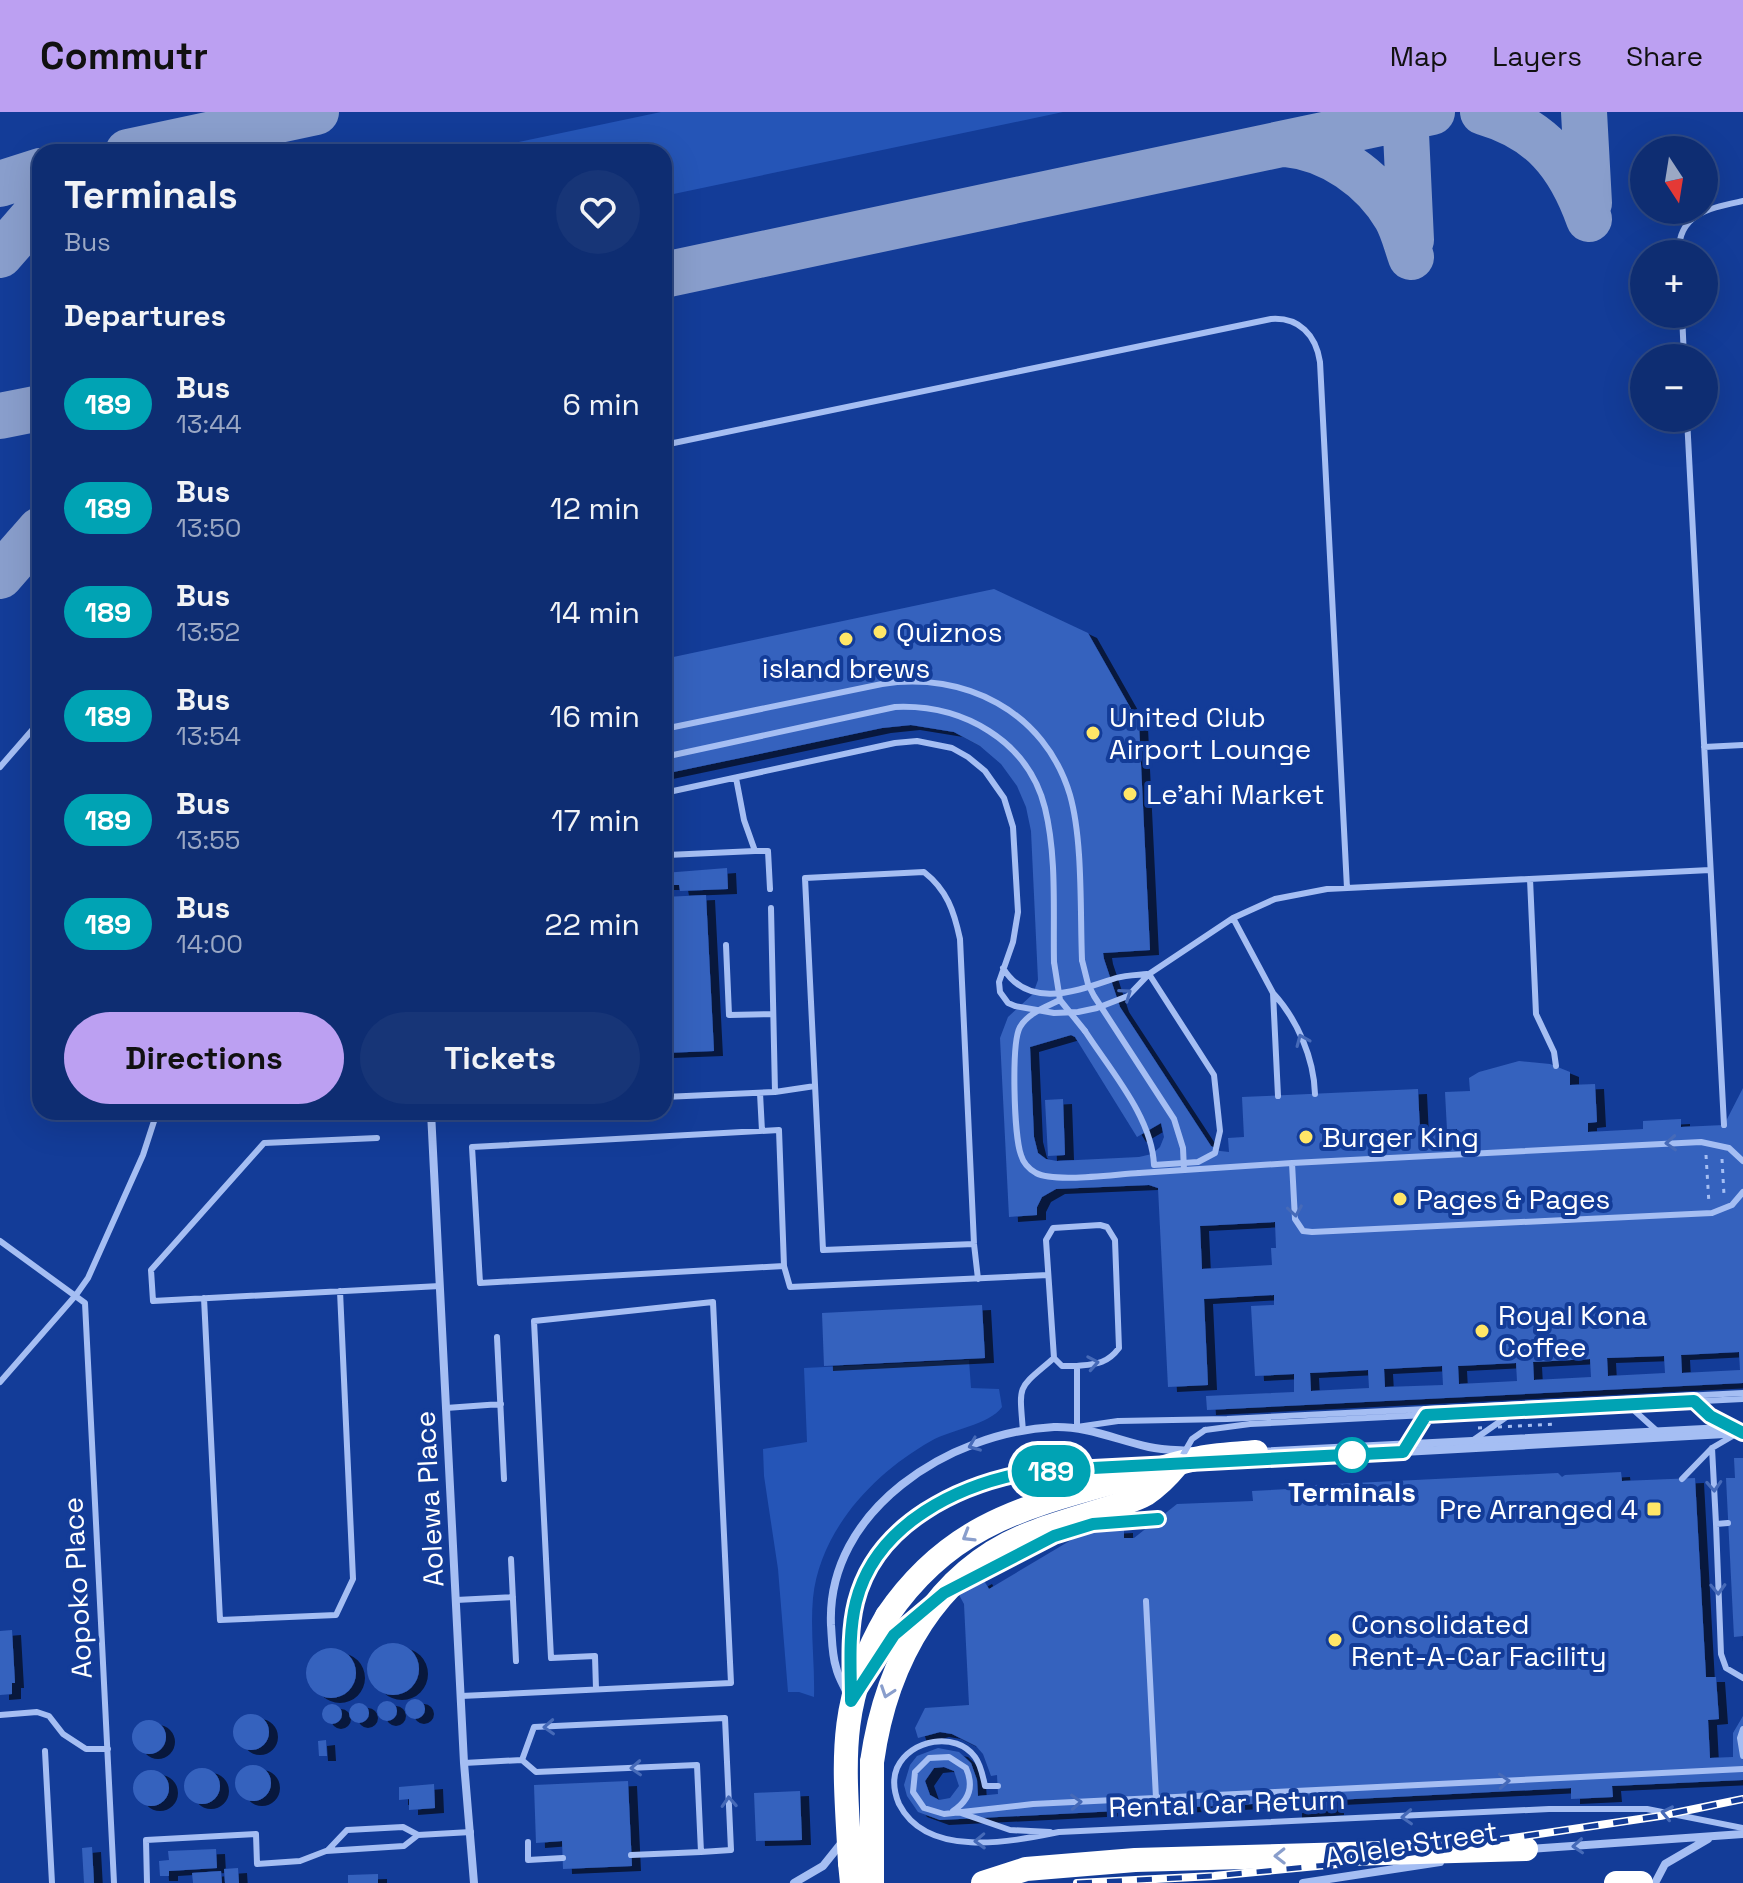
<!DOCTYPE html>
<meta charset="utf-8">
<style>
body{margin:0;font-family:"Space Grotesk",sans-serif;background:#173577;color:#f1f3f6;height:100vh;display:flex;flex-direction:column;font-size:30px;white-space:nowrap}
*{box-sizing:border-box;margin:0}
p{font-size:26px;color:#9ba8c4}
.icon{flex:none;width:44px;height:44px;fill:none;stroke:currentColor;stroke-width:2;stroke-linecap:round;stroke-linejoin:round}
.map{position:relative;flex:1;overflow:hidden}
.drawer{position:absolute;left:32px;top:32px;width:640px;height:976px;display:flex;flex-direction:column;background:#0e2d72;border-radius:24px;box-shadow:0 8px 32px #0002,0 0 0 2px #2e4984}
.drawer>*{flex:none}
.badge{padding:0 16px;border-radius:26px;font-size:28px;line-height:52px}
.needle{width:52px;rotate:168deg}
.fabs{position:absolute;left:1630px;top:24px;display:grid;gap:16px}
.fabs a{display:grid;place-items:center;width:88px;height:88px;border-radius:50%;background:#0e2d72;box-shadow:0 8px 32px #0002,0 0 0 2px #2e4984;font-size:40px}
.map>.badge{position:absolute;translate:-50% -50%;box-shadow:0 0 0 4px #fff}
h2{padding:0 32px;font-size:30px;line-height:72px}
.round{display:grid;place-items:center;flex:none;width:84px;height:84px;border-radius:42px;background:#173577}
.summary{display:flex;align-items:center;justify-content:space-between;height:136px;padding:0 32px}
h1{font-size:38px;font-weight:800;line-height:60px}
.button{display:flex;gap:16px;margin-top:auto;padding:16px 32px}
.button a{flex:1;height:92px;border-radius:48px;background:#bca0f2;color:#111;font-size:32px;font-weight:800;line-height:92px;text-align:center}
.button a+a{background:#173577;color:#f1f3f6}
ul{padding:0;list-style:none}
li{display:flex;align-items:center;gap:24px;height:104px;padding:0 32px}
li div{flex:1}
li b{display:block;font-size:30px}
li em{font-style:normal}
li .badge{min-width:88px;font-weight:700;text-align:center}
header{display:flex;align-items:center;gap:48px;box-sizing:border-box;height:112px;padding:0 40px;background:#bca0f2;color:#111}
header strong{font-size:38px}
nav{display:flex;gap:44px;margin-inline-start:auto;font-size:28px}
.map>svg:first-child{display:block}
</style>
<header>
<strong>Commutr</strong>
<nav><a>Map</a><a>Layers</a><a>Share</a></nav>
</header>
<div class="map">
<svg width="1743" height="1771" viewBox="0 0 1743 1771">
<defs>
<filter id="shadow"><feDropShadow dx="9" dy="5" stdDeviation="0" flood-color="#0009"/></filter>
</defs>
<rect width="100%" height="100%" fill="#133c98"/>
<path fill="#2555b7" d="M 661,0 L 1063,0 L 664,84 L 664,40 L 471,40 Z
M 969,1248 L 971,1276 L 999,1277 L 1002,1295 C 989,1313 952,1317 931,1329 C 874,1361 820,1418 813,1486 C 810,1519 815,1552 814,1585 L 799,1580 L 788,1580 L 778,1457 L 764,1364 L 763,1337 L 807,1330 L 804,1256 Z"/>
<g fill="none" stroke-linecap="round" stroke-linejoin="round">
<path stroke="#899ecc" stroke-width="46" d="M 1405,0 L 1411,128
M 1483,0 C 1541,17 1569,51 1589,107
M 1584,0 L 1589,91
M 1286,32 C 1330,36 1373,66 1396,105 C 1403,117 1406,131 1411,145
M 128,40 L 316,0
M 0,72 L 40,59
M 0,143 L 40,97
M 664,163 L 1432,0
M 0,304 L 40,296
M 0,464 L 40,418"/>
</g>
<path fill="#3662be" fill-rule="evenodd" filter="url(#shadow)" d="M 994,477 L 1088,521 L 1139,611 L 1150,838 L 1103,841 L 1104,847 L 1120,895 L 1211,1034 L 1220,1039 L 1229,1040 L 1228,1026 L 1244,1025 L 1242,985 L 1418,977 L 1420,1019 L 1440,1018 L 1440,1027 L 1457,1026 L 1457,1017 L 1447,1018 L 1445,980 L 1470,979 L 1469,966 L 1479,960 L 1519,949 L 1550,952 L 1570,960 L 1570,973 L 1595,972 L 1597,1010 L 1588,1011 L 1588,1020 L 1643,1017 L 1643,1009 L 1681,1007 L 1681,1015 L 1724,1013 L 1743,976 L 1743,1271 L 1207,1298 L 1206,1284 L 1294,1280 L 1294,1262 L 1255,1264 L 1251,1194 L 1274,1193 L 1274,1183 L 1204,1187 L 1208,1273 L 1168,1275 L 1158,1076 L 1149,1073 L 1056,1077 L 1042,1085 L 1037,1095 L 1037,1103 L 1009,1105 L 1000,926 L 1008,905 L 1033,882 L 1038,868 L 1031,719 L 1026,695 L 1017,674 L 1001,652 L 980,634 L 954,620 L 911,613 L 882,616 L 664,662 L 664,547 ZM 1071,923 L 1075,925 L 1137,1025 L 1161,1011 L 1164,1025 L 1160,1035 L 1152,1042 L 1139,1045 L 1057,1049 L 1046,1047 L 1038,1041 L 1034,1025 L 1030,935 ZM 1275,1110 L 1276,1136 L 1271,1136 L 1272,1153 L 1202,1157 L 1200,1114 ZM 1739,1240 L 1740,1258 L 1682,1261 L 1681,1243 ZM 1664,1244 L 1665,1261 L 1608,1264 L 1607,1246 ZM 1590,1247 L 1591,1265 L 1534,1268 L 1533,1250 ZM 1516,1251 L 1517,1269 L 1459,1272 L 1458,1254 ZM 1442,1254 L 1443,1273 L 1385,1275 L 1384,1257 ZM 1368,1258 L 1369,1276 L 1311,1279 L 1310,1261 Z
M 727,756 L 728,777 L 680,779 L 679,773 L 664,773 L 664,761 Z
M 706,783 L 714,939 L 664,941 L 664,785 Z
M 1063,987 L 1065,1043 L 1048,1044 L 1045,988 Z
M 982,1193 L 985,1246 L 824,1254 L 822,1201 Z
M 1734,1346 L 1743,1346 L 1743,1524 L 1734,1525 L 1726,1366 L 1735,1366 Z
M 1621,1360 L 1622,1369 L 1695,1366 L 1706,1565 L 1716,1565 L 1719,1607 L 1708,1608 L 1710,1646 L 1733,1645 L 1733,1621 L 1743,1604 L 1743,1668 L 1612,1674 L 1613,1685 L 1571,1687 L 1571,1676 L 1335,1688 L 1335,1698 L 1293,1701 L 1293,1690 L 940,1708 L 918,1700 L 907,1684 L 904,1673 L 910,1653 L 917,1644 L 938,1636 L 959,1640 L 971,1651 L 977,1668 L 978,1684 L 998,1682 L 997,1663 L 991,1664 L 983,1642 L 976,1634 L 952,1622 L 940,1620 L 918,1626 L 915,1616 L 925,1596 L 969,1593 L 964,1492 L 958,1481 L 983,1467 L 989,1477 L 1088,1418 L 1124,1416 L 1124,1426 L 1134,1426 L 1177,1392 L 1253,1389 L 1252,1379 L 1308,1376 L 1313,1378 L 1315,1373 L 1558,1361 L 1562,1365 L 1565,1363 ZM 944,1655 L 954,1659 L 959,1674 L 950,1686 L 939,1688 L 930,1683 L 925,1669 L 934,1656 Z
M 12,1518 L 15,1571 L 12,1571 L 12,1582 L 0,1583 L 0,1519 Z
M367 1557a26 26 0 1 1 52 0a26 26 0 1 1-52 0Z
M306 1561a25 25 0 1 1 50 0a25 25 0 1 1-50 0Z
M405 1597a10 10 0 1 1 20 0a10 10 0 1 1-20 0Z
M377 1599a10 10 0 1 1 20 0a10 10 0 1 1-20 0Z
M349 1601a10 10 0 1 1 20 0a10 10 0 1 1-20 0Z
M322 1602a10 10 0 1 1 20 0a10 10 0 1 1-20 0Z
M233 1620a18 18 0 1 1 36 0a18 18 0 1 1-36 0Z
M132 1625a17 17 0 1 1 34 0a17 17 0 1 1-34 0Z
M 326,1628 L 327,1644 L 319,1644 L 318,1629 Z
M235 1671a18 18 0 1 1 36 0a18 18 0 1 1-36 0Z
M184 1674a18 18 0 1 1 36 0a18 18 0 1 1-36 0Z
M133 1676a18 18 0 1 1 36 0a18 18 0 1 1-36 0Z
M 628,1669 L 632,1754 L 563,1757 L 562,1729 L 536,1731 L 534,1673 Z
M 434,1672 L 435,1696 L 409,1698 L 409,1687 L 399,1688 L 399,1675 Z
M 800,1679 L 802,1728 L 756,1729 L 754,1681 Z
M 92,1735 L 94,1771 L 84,1771 L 82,1736 Z
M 216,1737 L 217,1756 L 169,1759 L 169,1764 L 160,1764 L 159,1749 L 169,1748 L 168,1739 Z
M 238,1756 L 239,1771 L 225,1771 L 224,1757 Z
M 221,1759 L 222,1771 L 193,1771 L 192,1761 Z
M 378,1762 L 378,1771 L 348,1771 L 348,1763 Z"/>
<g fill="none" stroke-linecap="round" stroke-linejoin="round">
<path stroke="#a5bef3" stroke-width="3" stroke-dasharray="4 6" stroke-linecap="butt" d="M 1706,1043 L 1709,1092
M 1722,1047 L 1724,1083"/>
<path stroke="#a5bef3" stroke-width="6" d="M 1679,142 C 1677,101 1711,96 1743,89
M 1682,202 L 1684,246
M 1687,306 L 1724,1013
M 664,333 L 1271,207 C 1299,205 1316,223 1320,250 L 1347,776
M 664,617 L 882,572 C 964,559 1045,599 1070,683 C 1083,729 1080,799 1082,848
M 1704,635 L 1743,633
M 664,645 L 895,595 C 962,592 1028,628 1045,696 C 1057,745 1053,800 1054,850
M 0,655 L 40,609
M 736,666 L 744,708 L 755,739 L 768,739 L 770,777
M 664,681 L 895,631 L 917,629 L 952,636 L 968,645 L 985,659 L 1004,686 L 1013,715 L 1018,800 L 1013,830 L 999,870 L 1000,880 L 1008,891 L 1015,894 L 1054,901 L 1078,900 L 1097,896 L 1128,884 L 1149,862 L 1233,806 L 1275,787 L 1327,777 L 1710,758
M 667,743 L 755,739
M 1530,767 L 1536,902 L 1554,940 L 1556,954
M 1233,806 L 1273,881 L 1278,984
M 726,833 L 729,903 L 773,902
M 1003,856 C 1029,899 1079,878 1116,866 C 1126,863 1137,863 1147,862
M 1273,881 C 1297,907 1314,946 1315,982
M 1085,919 C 1110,958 1152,1005 1154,1053 L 1198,1050 L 1215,1041 L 1220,1019 L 1214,963 L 1149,862
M 775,980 L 815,974
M 760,981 L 762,1019
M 664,985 L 775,980 L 771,796
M 377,1026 L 264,1031 L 151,1158 L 153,1189 L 440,1174
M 1743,1049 L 1729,1036 L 1701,1030 L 1292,1051 L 1295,1107 L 1303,1119 L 1312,1120 L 1712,1101 L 1732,1093 L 1743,1080
M 1139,1061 L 1292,1051
M 0,1129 L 85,1191 L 114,1771
M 974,1132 L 823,1138 L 805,766 L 924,760 C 947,778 954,799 960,827 L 974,1132 L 978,1167
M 784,1154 L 480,1171 L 472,1035 L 779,1018 L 784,1154 L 790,1175 L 1048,1163
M 204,1186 L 220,1508 L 336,1503 L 353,1467 L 340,1179
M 497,1225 L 504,1367
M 1077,1254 L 1062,1254 L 1054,1246 L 1046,1128 L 1053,1116 L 1100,1113 L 1107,1115 L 1115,1128 L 1119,1236 C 1107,1252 1096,1252 1077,1254 L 1077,1315 L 1118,1309 L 1227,1307 L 1743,1281
M 0,1270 L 76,1183 L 88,1166 L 143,1043 L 157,1000
M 1627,1292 L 1657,1319
M 446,1296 L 501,1292
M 1205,1318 L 1250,1312 L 1426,1303
M 1023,1319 C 1019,1270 1017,1278 1054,1246
M 1472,1329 L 1515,1299
M 1712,1336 L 1716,1412
M 1682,1367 L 1712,1336 L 1736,1322
M 1728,1411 L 1716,1412 L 1721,1542 L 1726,1556 L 1743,1566
M 1094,1412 L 1158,1407
M 511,1447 L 516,1549
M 988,1458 L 1049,1427
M 456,1488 L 513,1485
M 1146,1489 L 1156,1686
M 877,1547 L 894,1523 L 912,1508
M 461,1584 C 551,1580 641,1575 731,1571 L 713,1190 L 534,1209 L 551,1546 L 595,1544 L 596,1577
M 0,1603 L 37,1600 L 49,1604 L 63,1622 L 86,1637 L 108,1637
M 1743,1617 L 1740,1626 L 1743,1644
M 45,1639 L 52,1771
M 522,1648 L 534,1615 L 725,1606 L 731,1738 L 701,1740
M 464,1651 L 522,1648 L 536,1660 L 697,1653 L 701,1740 L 631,1743
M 998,1674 L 985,1674 C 983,1665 981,1653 975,1645 C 956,1619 910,1627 897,1656 C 892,1668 894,1680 899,1692 C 927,1747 1010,1730 1059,1720 L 1549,1697 L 1647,1697 L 1743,1716
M 953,1699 C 970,1688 974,1674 966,1656 L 949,1645 L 929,1646 L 915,1660 L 913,1680 L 924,1696 L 944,1702 L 1033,1692 L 1743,1657
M 961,1701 L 1010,1718 L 1050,1720
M 528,1730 L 528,1748 L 563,1746
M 328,1738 L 347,1718 L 403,1715 L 418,1723
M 147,1771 L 146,1728 L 256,1722 L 257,1752 L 300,1749 L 326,1739 L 404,1734 L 418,1723 L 471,1720"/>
<path stroke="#a5bef3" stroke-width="8" d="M 431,1000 L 464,1651 L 474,1771
M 1257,1340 L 1743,1315
M 1256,1348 L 1403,1340
M 851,1560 C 852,1467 869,1431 952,1384
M 848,1583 C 844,1574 838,1565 836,1555 C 832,1543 832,1526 831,1513 C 826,1398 950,1320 1054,1315 C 1087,1314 1117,1328 1149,1335 C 1162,1338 1177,1338 1191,1339
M 1529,1737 L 1743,1722
M 794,1771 L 823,1754 L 843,1729
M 1303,1771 L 1440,1750
M 1655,1771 L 1665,1752 L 1708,1727"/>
<path stroke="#fff" stroke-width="24" d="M 887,1504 C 945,1419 1012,1398 1107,1372 C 1136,1364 1165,1354 1195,1347 C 1215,1342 1236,1342 1256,1340
M 850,1751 L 852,1771
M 872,1771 L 872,1650
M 983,1771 L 1026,1757 L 1135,1748 L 1526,1737
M 1616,1771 L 1641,1771"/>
<defs>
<path id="rail" d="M 1077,1771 L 1214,1764 L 1338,1752 L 1660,1704 L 1743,1687"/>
</defs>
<use href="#rail" stroke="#fff" stroke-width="8"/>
<use href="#rail" stroke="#133c98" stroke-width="5" stroke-dasharray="15" stroke-linecap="butt"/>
<path stroke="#a5bef3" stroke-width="3" stroke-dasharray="4 6" stroke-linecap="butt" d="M 1478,1316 L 1557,1312"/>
<path stroke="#a5bef3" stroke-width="6" d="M 1082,848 L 1088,872 L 1094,884 L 1174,1007 L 1183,1036 L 1184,1058
M 1054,850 L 1060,888 L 1085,919
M 1060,888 C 1046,895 1028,901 1020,915 C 1011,931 1014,1024 1021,1043 C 1023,1050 1029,1057 1036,1061 C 1055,1071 1116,1062 1139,1061
M 1694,1289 L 1710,1304 L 1743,1321
M 1403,1340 L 1426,1303 L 1743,1287
M 1180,1348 L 1192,1327 L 1205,1318"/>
<path stroke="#a5bef3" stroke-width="8" d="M 1403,1340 L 1743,1321
M 952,1384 L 1006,1364 L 1035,1359 L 1168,1353"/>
<path stroke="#fff" stroke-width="24" d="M 872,1650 C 886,1550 936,1455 1037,1419 C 1061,1410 1087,1403 1112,1395 C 1123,1391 1136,1388 1146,1382 C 1158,1374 1168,1364 1177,1353
M 850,1751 C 845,1653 835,1593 887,1504"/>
</g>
<defs><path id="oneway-chevron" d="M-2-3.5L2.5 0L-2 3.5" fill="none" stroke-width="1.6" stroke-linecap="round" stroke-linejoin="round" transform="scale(2)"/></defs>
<g stroke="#466ab8">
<use href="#oneway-chevron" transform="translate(1126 882) rotate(-35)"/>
<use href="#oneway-chevron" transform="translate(1302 928) rotate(-113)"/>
<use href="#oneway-chevron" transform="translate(1671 1031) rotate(177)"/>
<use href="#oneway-chevron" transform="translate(1295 1099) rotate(81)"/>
<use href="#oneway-chevron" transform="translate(1093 1251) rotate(-10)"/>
<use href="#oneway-chevron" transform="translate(974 1333) rotate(158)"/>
<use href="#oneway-chevron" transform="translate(1714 1374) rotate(87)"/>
<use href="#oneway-chevron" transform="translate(1718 1477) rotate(88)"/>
<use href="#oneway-chevron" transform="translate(549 1615) rotate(177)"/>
<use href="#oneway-chevron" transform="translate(636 1656) rotate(177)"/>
<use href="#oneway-chevron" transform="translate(1504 1669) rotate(-3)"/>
<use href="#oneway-chevron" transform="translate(729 1690) rotate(-93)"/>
<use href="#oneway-chevron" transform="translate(1076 1690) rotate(-3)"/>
<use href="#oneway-chevron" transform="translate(1667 1701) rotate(-168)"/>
<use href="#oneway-chevron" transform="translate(1407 1705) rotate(177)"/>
<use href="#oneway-chevron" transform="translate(980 1729) rotate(178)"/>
<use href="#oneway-chevron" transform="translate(1578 1734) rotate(176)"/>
</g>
<g stroke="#899ecc">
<use href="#oneway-chevron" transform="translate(968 1424) rotate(149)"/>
<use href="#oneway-chevron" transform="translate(887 1580) rotate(109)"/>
<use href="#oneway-chevron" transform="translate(1280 1744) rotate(179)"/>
</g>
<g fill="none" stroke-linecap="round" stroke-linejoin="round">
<defs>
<path id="line" d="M 1158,1407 L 1093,1412 L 1054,1424 L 944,1481 L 894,1523 L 851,1589 C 851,1557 848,1522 856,1490 C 876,1411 960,1371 1035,1359 L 1403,1340 L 1426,1303 L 1694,1289 L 1710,1304 L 1743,1321"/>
</defs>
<use href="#line" stroke="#fff" stroke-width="18"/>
<use href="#line" stroke="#00a3b4" stroke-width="12"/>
</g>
<g fill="#ffe667" stroke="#133c98" stroke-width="3">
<circle cx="880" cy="520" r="8"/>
<circle cx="846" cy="527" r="8"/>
<circle cx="1093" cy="621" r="8"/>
<circle cx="1130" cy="682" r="8"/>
<circle cx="1306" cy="1025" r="8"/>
<circle cx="1400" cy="1087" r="8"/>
<circle cx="1482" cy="1219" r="8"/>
<rect x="1646" y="1389" width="16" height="16" rx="4"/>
<circle cx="1335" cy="1528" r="8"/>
</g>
<circle fill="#fff" stroke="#00a3b4" stroke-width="4" cx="1352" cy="1343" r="16"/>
<g text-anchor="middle" stroke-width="8" stroke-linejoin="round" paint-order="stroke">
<g font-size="28" fill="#fff" stroke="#133c98" text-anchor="start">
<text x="896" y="530">Quiznos</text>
<text x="846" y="566" text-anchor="middle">island brews</text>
<text x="1109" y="615">United Club<tspan x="1109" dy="32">Airport Lounge</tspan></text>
<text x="1146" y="692">Le'ahi Market</text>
<text x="1322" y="1035">Burger King</text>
<text x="1416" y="1097">Pages &amp; Pages</text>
<text x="1498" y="1213">Royal Kona<tspan x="1498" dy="32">Coffee</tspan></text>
<text x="1638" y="1407" text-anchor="end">Pre Arranged 4</text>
<text x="1351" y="1522">Consolidated<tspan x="1351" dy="32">Rent-A-Car Facility</tspan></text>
</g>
<g font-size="28" font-weight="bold" fill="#fff" stroke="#133c98">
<text x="1352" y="1390">Terminals</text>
</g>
<g font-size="28" fill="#fff" stroke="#133c98">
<text transform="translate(429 1387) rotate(-93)" y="10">Aolewa Place</text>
<text transform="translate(77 1476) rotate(-93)" y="10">Aopoko Place</text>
<text transform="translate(1227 1691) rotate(-2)" y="10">Rental Car Return</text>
<text transform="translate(1411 1732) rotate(-9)" y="10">Aolele Street</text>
</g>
</g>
</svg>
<div class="fabs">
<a><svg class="needle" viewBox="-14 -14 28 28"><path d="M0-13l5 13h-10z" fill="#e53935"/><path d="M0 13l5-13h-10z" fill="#9ba8c4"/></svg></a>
<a>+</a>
<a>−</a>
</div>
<b class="badge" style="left:1051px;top:1359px;background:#00a3b4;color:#fff">189</b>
<section class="drawer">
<div class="summary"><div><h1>Terminals</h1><p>Bus</p></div><a class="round"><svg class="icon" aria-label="heart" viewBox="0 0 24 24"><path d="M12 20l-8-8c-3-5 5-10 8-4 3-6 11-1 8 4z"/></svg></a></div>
<h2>Departures</h2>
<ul>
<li><span class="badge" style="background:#00a3b4;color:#fff">189</span><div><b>Bus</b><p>13:44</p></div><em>6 min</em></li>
<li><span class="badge" style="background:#00a3b4;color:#fff">189</span><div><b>Bus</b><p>13:50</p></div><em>12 min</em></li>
<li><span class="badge" style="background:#00a3b4;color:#fff">189</span><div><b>Bus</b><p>13:52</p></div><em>14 min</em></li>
<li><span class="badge" style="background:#00a3b4;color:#fff">189</span><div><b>Bus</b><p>13:54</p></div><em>16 min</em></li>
<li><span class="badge" style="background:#00a3b4;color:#fff">189</span><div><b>Bus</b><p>13:55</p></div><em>17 min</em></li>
<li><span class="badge" style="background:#00a3b4;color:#fff">189</span><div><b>Bus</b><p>14:00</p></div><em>22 min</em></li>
</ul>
<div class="button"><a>Directions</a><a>Tickets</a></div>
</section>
</div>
